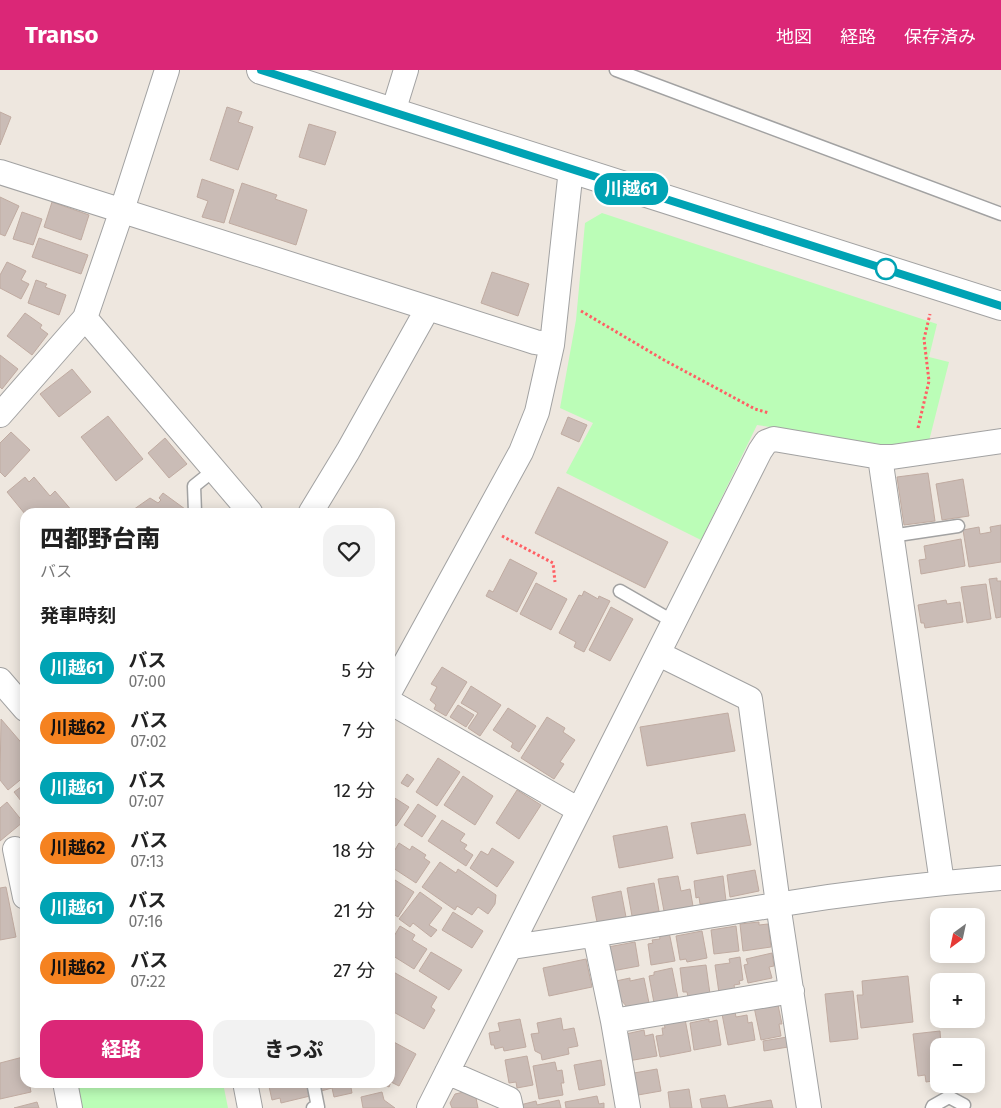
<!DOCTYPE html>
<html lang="ja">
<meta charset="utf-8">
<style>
body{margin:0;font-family:"Fira Sans","Noto Sans JP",sans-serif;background:#f2f2f2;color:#222;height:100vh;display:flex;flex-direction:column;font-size:19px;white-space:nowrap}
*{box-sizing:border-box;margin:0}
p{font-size:16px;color:#767676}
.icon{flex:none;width:28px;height:28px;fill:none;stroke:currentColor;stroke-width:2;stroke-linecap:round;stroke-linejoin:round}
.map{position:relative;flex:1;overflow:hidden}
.sheet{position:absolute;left:20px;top:438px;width:375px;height:580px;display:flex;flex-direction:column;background:#fff;border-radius:15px;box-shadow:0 2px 12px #0003}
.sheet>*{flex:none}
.badge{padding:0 10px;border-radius:16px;font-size:18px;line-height:32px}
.needle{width:32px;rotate:213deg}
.buttons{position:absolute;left:930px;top:838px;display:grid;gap:10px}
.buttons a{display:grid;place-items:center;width:55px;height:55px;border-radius:10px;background:#fff;box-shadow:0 2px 12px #0003;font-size:25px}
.map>.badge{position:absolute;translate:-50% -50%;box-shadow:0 0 0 2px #fff}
h2{padding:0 20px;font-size:19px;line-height:45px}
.round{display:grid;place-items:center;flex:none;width:52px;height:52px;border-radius:15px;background:#f2f2f2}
.headline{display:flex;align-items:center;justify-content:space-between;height:85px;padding:0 20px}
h1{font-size:24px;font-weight:800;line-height:38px}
.button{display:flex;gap:10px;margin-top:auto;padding:10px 20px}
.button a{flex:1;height:58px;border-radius:15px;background:#db2777;color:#fff;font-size:20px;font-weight:800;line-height:58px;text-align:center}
.button a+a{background:#f2f2f2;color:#222}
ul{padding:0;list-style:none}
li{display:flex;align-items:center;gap:15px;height:60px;padding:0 20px}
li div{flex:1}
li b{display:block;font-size:19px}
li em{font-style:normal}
li .badge{min-width:55px;font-weight:700;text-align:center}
header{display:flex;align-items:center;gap:30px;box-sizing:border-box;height:70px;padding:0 25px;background:#db2777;color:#fff}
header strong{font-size:24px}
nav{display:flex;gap:28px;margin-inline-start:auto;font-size:18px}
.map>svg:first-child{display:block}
</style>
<header>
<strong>Transo</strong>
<nav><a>地図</a><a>経路</a><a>保存済み</a></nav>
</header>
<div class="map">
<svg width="1001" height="1038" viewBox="0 0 1001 1038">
<rect width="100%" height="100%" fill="#eee7df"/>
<path fill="#bbfdb7" d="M 602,143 L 937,254 L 929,287 L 949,292 L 929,371 L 909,374 L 878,374 L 757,355 L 701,470 L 566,403 L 593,353 L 560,338 L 576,250 L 585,153 Z
M 77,1013 L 223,1013 L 228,1038 L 82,1038 Z"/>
<path fill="#cabcb6" stroke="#c0aba1" d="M 227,37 L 242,42 L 238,52 L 253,57 L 238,100 L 210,90 Z
M 0,42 L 11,47 L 0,75 Z
M 309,54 L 336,62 L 325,95 L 299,87 Z
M 202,109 L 234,120 L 224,153 L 202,147 L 208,131 L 197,127 Z
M 242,113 L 277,125 L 275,129 L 307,140 L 296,175 L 229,153 Z
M 0,127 L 19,136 L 5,166 L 0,164 Z
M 52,132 L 89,145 L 81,170 L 44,157 Z
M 22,142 L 42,149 L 33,175 L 13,169 Z
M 39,168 L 88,185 L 81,204 L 32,187 Z
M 7,192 L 26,201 L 21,210 L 29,214 L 21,229 L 0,218 L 0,205 Z
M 492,202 L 529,214 L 518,246 L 481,233 Z
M 36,210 L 47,214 L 45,217 L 66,225 L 59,245 L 28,233 Z
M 25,243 L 42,255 L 40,258 L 48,264 L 32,285 L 7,266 Z
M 0,285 L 18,299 L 2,319 L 0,317 Z
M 72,299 L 91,322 L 59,347 L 40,324 Z
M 108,346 L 143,389 L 116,411 L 81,367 Z
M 568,347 L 587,355 L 579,372 L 561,364 Z
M 11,362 L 30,380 L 5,407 L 0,402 L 0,373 Z
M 165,368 L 187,394 L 169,408 L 148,383 Z
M 928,403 L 935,451 L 904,455 L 897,407 Z
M 25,407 L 29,412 L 34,407 L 50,426 L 55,421 L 73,442 L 25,442 L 25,444 L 7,422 Z
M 963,409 L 969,446 L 942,450 L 936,414 Z
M 558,417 L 668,472 L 645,518 L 535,463 Z
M 163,423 L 185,439 L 182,442 L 130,442 L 150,428 L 158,433 L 161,430 L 159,428 Z
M 1001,455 L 1001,492 L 969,497 L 963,460 L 979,457 L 980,464 L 991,462 L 990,457 Z
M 961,469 L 965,496 L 921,504 L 919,490 L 926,489 L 924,476 Z
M 510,489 L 537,503 L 517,542 L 486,526 L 489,520 L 493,522 Z
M 997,508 L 997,511 L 1001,511 L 1001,547 L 996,548 L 989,509 Z
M 536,513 L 567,529 L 551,560 L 520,544 Z
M 986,514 L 991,549 L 967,553 L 961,517 Z
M 584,521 L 598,529 L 599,526 L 610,531 L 584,582 L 574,577 L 576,572 L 559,563 L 579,525 L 582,526 Z
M 946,530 L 947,534 L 960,532 L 963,552 L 925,558 L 924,553 L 921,553 L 918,535 Z
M 611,537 L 633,549 L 610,591 L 589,580 Z
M 442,597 L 467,612 L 446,646 L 434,639 L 436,635 L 430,630 L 437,617 L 431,614 Z
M 471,616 L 501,635 L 480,666 L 468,658 L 478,643 L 461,633 Z
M 458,635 L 474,645 L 466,657 L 450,647 Z
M 508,638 L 536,656 L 519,682 L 511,677 L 513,673 L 493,660 Z
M 728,643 L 735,681 L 647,696 L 640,657 Z
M 547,647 L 565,658 L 563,662 L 575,670 L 560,692 L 564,694 L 554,709 L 521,688 Z
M 1,649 L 25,677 L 25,706 L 8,720 L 0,710 Z
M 438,688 L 460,702 L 437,736 L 416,722 Z
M 407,704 L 414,709 L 408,717 L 401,713 Z
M 463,706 L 493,726 L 475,755 L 444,735 Z
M 25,714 L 25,736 L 14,722 Z
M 517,720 L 541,735 L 519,769 L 496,753 Z
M 390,725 L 409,737 L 396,756 L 390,752 Z
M 7,732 L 23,752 L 0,771 L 0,738 Z
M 418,734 L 436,746 L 422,767 L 404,755 Z
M 745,744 L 751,775 L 697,784 L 691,753 Z
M 442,750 L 465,764 L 460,771 L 467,775 L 464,779 L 473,785 L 466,796 L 428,771 Z
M 667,756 L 673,788 L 619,798 L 613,766 Z
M 399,773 L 410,780 L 412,776 L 426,785 L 424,788 L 430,792 L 416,813 L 390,796 L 390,788 Z
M 492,778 L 514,792 L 497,817 L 470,798 L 481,781 L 488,785 Z
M 440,792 L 456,803 L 458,799 L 496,825 L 495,834 L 488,844 L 478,837 L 472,845 L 457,836 L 455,840 L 422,817 Z
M 755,800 L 759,821 L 730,827 L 727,805 Z
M 678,806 L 681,821 L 690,819 L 693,836 L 664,841 L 658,809 Z
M 723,806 L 726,831 L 700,834 L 699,827 L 696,828 L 694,811 Z
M 395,810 L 414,822 L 398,847 L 390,842 L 390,813 L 392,814 Z
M 654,813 L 659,841 L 632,846 L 627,818 Z
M 6,817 L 16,867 L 0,870 L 0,818 Z
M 621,821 L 626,847 L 597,852 L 592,827 Z
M 420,822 L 442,838 L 429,855 L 437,860 L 431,867 L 413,853 L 410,857 L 399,849 Z
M 453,842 L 483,861 L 472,878 L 442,860 Z
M 759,852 L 759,855 L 768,854 L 771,877 L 743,881 L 740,854 Z
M 400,856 L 415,865 L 412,870 L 427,879 L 414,899 L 390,884 L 390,873 Z
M 736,856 L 739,881 L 714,884 L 711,860 Z
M 702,861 L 707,888 L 687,892 L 686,889 L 680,890 L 676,866 Z
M 669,862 L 675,891 L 651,895 L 648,874 L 653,873 L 652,870 L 660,869 L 659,863 Z
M 635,872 L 639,896 L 612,901 L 608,877 Z
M 431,882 L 462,900 L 449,920 L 419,901 Z
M 772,883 L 774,896 L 769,897 L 772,908 L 748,913 L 744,895 L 748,894 L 746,889 Z
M 740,887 L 743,910 L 739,911 L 740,914 L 734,915 L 735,920 L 719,923 L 715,895 L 730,893 L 729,889 Z
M 586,889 L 592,917 L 549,926 L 543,898 Z
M 706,895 L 710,924 L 688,927 L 687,922 L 683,922 L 680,898 Z
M 672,898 L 678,928 L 654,933 L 649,906 L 654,905 L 654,902 Z
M 390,900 L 437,927 L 431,937 L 435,940 L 424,959 L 390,940 Z
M 908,906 L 913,952 L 861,958 L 857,925 L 863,925 L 862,911 Z
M 630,908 L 630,911 L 644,908 L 649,933 L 628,938 L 620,929 L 616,911 Z
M 853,921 L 858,969 L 830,972 L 825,924 Z
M 764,935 L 765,938 L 778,935 L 782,954 L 779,954 L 781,966 L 761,970 L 754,937 Z
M 735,942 L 736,947 L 747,945 L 748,953 L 752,952 L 755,970 L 728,975 L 722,944 Z
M 561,948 L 563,960 L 574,958 L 578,976 L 568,978 L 569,984 L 542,990 L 541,984 L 535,981 L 531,964 L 539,963 L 537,953 Z
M 520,949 L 526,977 L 504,981 L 503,977 L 495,979 L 494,975 L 491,975 L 489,963 L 500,961 L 498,953 Z
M 685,949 L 691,981 L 660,987 L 656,966 L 663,965 L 662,958 L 665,958 L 664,953 Z
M 709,949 L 709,952 L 717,950 L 721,975 L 694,980 L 690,953 Z
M 644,960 L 645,966 L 653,964 L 657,986 L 628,991 L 626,964 Z
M 940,961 L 941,976 L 939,976 L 939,1010 L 926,1012 L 925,1005 L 918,1006 L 913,964 Z
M 787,967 L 788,977 L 764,981 L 763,971 Z
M 390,970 L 416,984 L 399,1016 L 391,1012 L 389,1017 L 380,1012 L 390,1012 Z
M 527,986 L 533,1015 L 517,1018 L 516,1012 L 509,1013 L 505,990 Z
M 23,987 L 25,997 L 25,1012 L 29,1012 L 31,1022 L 0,1029 L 0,993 Z
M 601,990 L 605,1015 L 579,1020 L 574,995 Z
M 555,992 L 557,1001 L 562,1000 L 564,1013 L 561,1013 L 563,1025 L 539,1029 L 533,996 Z
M 657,999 L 661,1021 L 638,1025 L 634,1003 Z
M 268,1012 L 307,1012 L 310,1026 L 281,1033 L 280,1028 L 272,1030 Z
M 319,1012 L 350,1012 L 352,1023 L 334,1027 L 332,1018 L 321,1021 Z
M 689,1019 L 692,1038 L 670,1038 L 668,1022 Z
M 382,1022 L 384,1030 L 395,1038 L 363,1038 L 361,1027 Z
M 464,1022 L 476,1028 L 478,1038 L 452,1038 L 450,1033 L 455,1024 Z
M 725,1025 L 728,1038 L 702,1038 L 700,1029 Z
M 597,1026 L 599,1034 L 604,1033 L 604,1038 L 566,1038 L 565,1032 Z
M 559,1030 L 561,1038 L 521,1038 L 520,1035 L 536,1031 L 537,1035 Z
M 771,1030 L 773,1038 L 728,1038 Z
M 37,1032 L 39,1038 L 14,1038 Z"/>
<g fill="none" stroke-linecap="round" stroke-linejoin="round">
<defs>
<path id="service" d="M 616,0 L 1001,144
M 195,442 L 194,416 L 214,400
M 891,466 L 958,456
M 620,521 L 674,552
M 313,1012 L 318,1037 L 313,1038
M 932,1038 L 933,1036 L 949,1027 L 964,1035"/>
<path id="minor" d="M 393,42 L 406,0
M 0,102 L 428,238
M 85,248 L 250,442
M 0,345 L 85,248 L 122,140 L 167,0
M 880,387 L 892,387 L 1001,371
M 311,442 L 348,381 L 428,238 L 535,272 L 552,275
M 659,584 L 750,629 L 778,834 L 809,1038
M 0,610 L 25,639
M 390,621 L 521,382 L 537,342 L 552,275 L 571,99
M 390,632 L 579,740
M 15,779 L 25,827
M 595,865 L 613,951 L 628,1038
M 511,877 C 599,865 687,849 776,835 C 850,823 926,814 1001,808
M 613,951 L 792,921
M 447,1002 L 509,1029 L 511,1038
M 65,1012 L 70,1038
M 245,1012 L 250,1038
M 429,1038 L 760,381 L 766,372 L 774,369 L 880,387 L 942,813"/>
<path id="tertiary" d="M 261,0 L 1001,236"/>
</defs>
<use href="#service" stroke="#a2a2a2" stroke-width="15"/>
<use href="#minor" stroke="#a2a2a2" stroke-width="26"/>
<use href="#tertiary" stroke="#a2a2a2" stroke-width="30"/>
<path stroke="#ff5f64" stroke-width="3" stroke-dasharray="2.5 2.5" stroke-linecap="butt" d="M 581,241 L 664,290 L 755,339 L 769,343
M 918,358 L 929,311 L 924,269 L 930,244
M 502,466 L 553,493 L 555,512"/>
<use href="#service" stroke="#fff" stroke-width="12"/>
<use href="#minor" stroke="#fff" stroke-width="24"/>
<use href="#tertiary" stroke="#fff" stroke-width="28"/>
</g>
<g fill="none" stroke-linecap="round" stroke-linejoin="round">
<defs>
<path id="line" d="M 261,0 L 1001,236"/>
</defs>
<use href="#line" stroke="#fff" stroke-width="11"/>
<use href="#line" stroke="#00a3b4" stroke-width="8"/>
</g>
<circle fill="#fff" stroke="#00a3b4" stroke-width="2.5" cx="886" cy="199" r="10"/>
</svg>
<div class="buttons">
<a><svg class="needle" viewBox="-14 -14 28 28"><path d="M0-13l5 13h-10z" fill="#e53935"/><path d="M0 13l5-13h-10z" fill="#767676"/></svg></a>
<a>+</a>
<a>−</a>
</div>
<b class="badge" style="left:631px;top:119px;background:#00a3b4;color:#fff">川越61</b>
<section class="sheet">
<div class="headline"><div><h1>四都野台南</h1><p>バス</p></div><a class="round"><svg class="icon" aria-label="heart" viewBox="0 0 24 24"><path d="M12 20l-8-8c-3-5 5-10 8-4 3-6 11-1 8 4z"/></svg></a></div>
<h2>発車時刻</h2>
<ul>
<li><span class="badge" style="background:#00a3b4;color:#fff">川越61</span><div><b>バス</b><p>07:00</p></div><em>5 分</em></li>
<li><span class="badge" style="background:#f58220;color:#111">川越62</span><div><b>バス</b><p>07:02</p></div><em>7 分</em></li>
<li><span class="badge" style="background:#00a3b4;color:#fff">川越61</span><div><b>バス</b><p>07:07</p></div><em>12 分</em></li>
<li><span class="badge" style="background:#f58220;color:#111">川越62</span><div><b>バス</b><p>07:13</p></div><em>18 分</em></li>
<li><span class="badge" style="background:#00a3b4;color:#fff">川越61</span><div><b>バス</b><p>07:16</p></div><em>21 分</em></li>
<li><span class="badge" style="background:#f58220;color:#111">川越62</span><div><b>バス</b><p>07:22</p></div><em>27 分</em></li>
</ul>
<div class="button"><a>経路</a><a>きっぷ</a></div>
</section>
</div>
